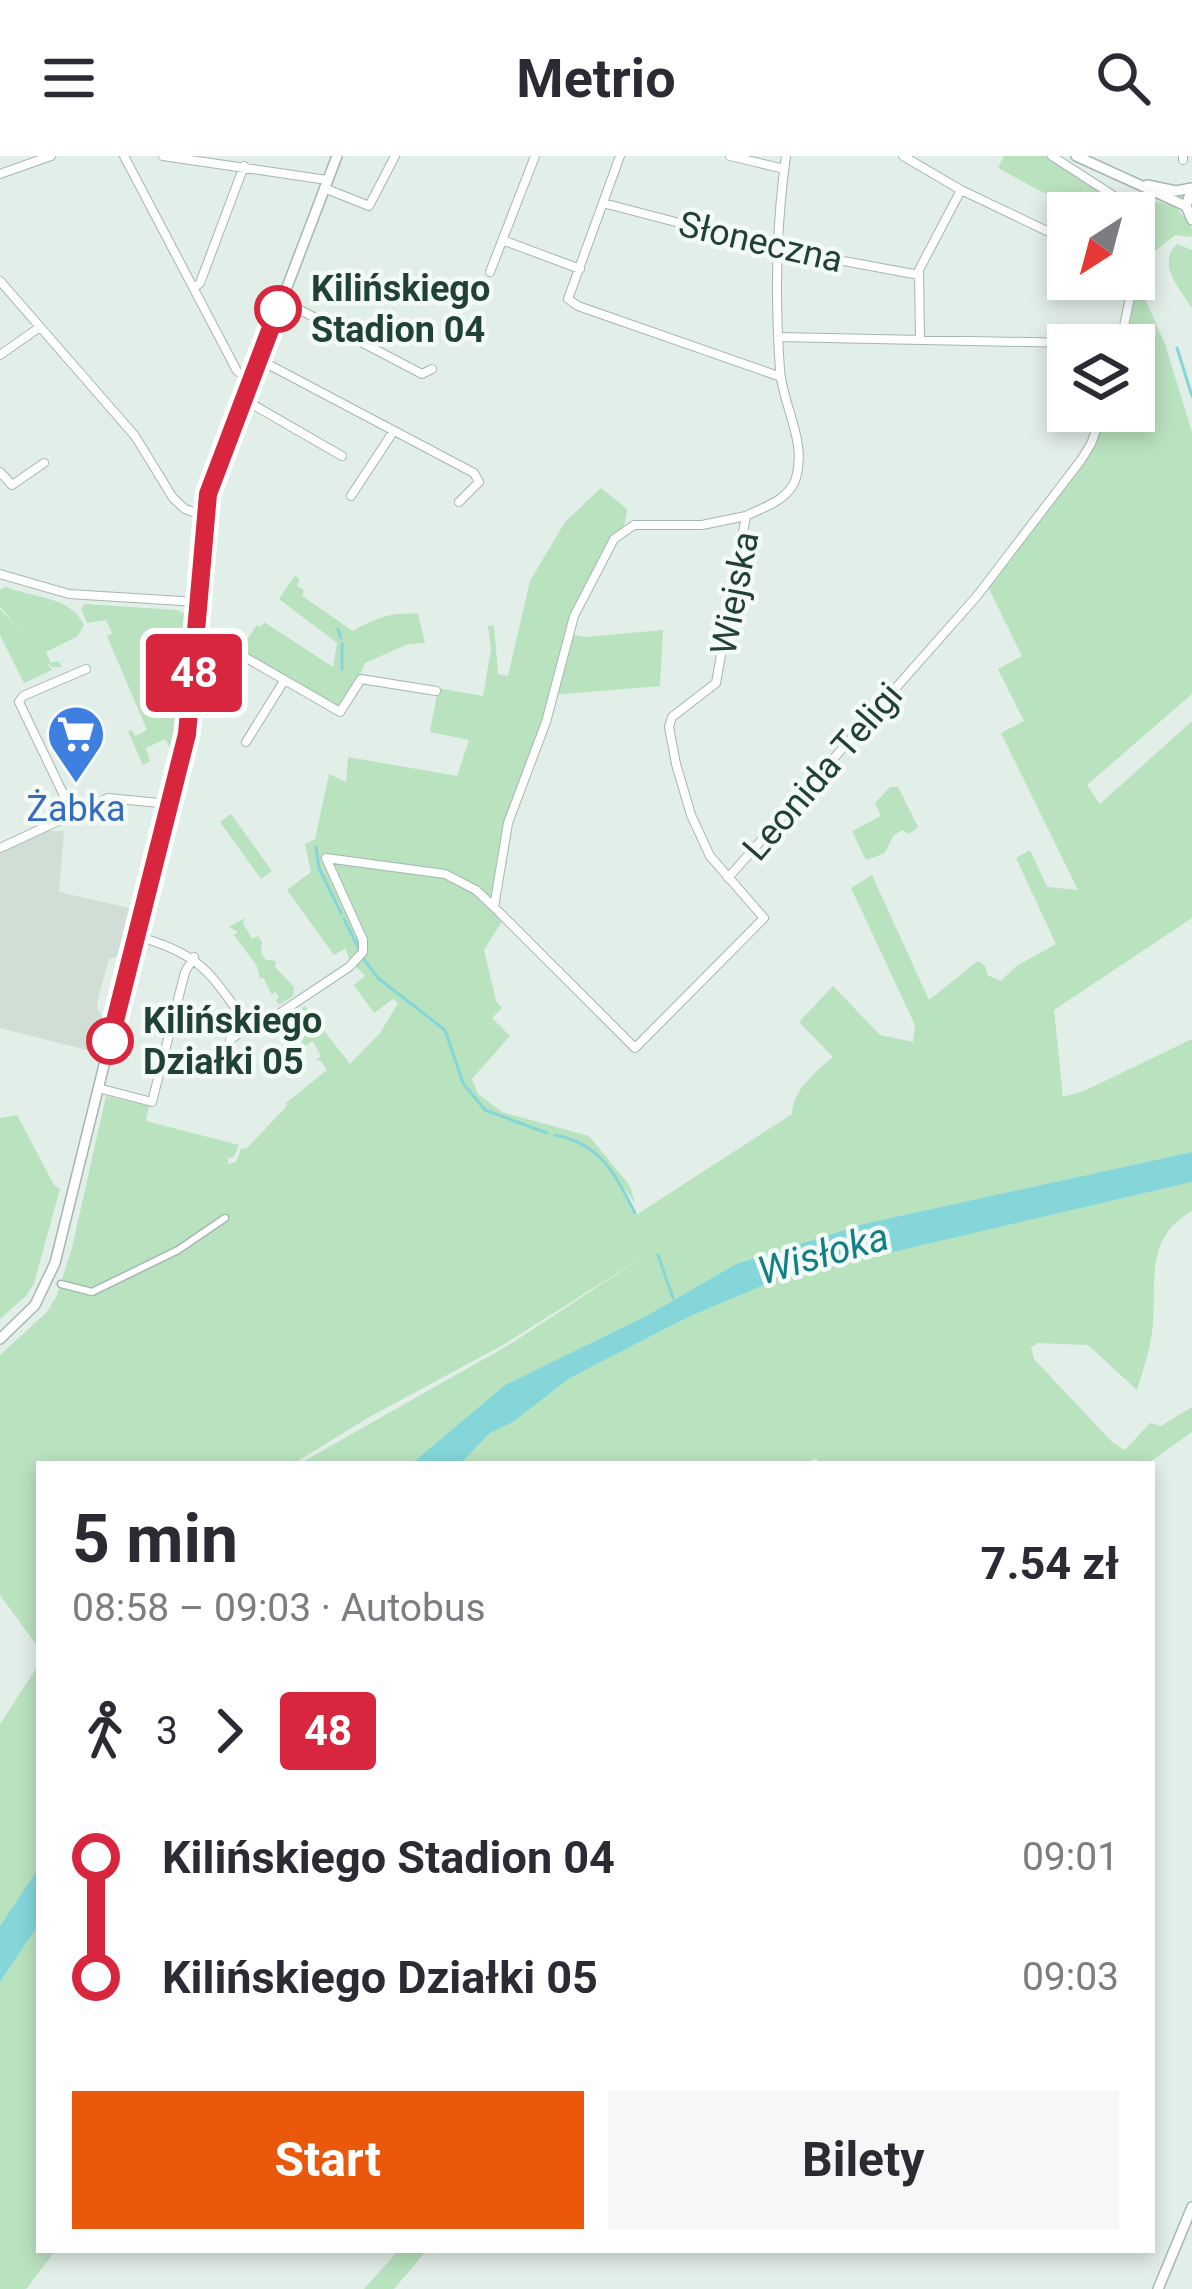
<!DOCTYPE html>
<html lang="pl">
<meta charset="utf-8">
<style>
body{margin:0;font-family:Roboto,sans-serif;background:#f7f7f7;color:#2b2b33;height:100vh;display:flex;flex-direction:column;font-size:45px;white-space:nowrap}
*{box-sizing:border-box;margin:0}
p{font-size:39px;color:#7c7c81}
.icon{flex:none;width:66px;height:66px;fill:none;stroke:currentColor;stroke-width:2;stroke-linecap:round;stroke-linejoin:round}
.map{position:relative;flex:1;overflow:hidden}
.panel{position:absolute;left:36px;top:1305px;width:1119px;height:792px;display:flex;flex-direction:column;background:#fff;border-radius:0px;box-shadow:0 6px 18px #0003}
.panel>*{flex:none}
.badge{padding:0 24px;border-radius:9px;font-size:42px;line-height:78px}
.needle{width:78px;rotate:216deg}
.tools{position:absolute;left:1047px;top:36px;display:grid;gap:24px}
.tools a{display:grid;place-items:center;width:108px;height:108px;border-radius:0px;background:#fff;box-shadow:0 6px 18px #0003;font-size:60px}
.map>.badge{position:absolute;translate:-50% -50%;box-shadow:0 0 0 6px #fff}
.legs{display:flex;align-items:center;gap:18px;height:132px;padding:0 36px;font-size:39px}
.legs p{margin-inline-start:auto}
.summary{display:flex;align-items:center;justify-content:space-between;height:204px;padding:0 36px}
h1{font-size:66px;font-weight:700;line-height:90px}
.button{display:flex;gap:24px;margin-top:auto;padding:24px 36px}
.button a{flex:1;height:138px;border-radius:0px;background:#ea580c;color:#fff;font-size:48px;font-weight:700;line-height:138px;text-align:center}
.button a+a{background:#f7f7f7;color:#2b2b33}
ul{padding:0 36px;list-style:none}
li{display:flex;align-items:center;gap:42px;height:120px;font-size:45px}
li i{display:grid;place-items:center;width:18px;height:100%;margin:0 15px;background:currentColor}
li i::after{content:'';width:30px;height:30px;margin:-15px;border:9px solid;border-radius:50%;background:#fff}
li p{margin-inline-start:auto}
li:first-child i{background:linear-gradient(#0000 50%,currentColor 0)}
li:last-child i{background:linear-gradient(currentColor 50%,#0000 0)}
header{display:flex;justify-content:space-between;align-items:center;height:156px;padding:0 36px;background:#fff;font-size:54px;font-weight:700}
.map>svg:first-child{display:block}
</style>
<header><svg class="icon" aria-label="menu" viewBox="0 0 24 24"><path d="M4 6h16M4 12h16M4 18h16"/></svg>Metrio<svg class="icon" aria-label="search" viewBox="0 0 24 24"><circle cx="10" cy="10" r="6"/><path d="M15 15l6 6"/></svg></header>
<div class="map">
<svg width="1192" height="2133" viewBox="0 0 1192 2133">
<rect width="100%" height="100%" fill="#e2eee8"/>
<path fill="#d0ded6" d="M 46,675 L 64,675 L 59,736 L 129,752 L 118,800 L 109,803 L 98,843 L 97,852 L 103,861 L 95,896 L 0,872 L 0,697 Z"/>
<path fill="#b9e2bf" d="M 1004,0 L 1047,0 L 1117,46 L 1125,36 L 1176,51 L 1192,72 L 1192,81 L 1175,79 L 1154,96 L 1134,86 L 1134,57 L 1081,57 L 998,12 Z
M 1177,88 L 1192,94 L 1192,152 C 1180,133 1156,108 1177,88 Z
M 1140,131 L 1165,188 L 1192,276 L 1192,538 L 1087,629 L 1100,648 L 1192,565 L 1192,762 L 1054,854 L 1063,941 L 1084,935 L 1192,883 L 1192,996 L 863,1068 L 736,1108 L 648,1159 L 505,1229 L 411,1308 L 299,1308 L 512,1187 L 646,1099 L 503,1189 L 371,1260 L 293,1308 L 39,1308 L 39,1711 L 0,1770 L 0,1568 L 37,1511 L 38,1491 L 0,1439 L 0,1199 L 47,1156 L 57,1139 L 72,1092 L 106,940 L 149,950 L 146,965 L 239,989 L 234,1001 L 228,1002 L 228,1008 L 236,1006 L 241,993 L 247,992 L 287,950 L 286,947 L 327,914 L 320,904 L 315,905 L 321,900 L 313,885 L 305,890 L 286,864 L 305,850 L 350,908 L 380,877 L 398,847 L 393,843 L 374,857 L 354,829 L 365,820 L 349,803 L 346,792 L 334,799 L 287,734 L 311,716 L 305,688 L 315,683 L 329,618 L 346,626 L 348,601 L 457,620 L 469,584 L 430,576 L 438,532 L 483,540 L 491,493 L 488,470 L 494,469 L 498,518 L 508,520 L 530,425 L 565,366 L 601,332 L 627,353 C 625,394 579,436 564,477 L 586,481 L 663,474 L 660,530 L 551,539 L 540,582 L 512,647 L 497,753 L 503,764 L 484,794 L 496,845 L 502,852 L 492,862 L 510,880 L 472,923 L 478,938 L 502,956 L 589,980 L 630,1030 L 635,1047 L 621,1028 L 636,1059 L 792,958 C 793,934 815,916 833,901 L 799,866 L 833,830 L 880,879 L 913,886 L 915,869 L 851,732 L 872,719 L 929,844 L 978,805 L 985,810 L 987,819 L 1001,825 L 1015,811 L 1056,788 L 1016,702 L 1030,694 L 1047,731 L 1078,734 L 1001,577 L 1024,565 L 998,513 L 1022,500 L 988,431 L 1095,289 L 1106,255 L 1134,255 L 1134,189 L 1124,189 L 1135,132 Z
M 295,419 L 300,424 L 297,430 L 304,434 L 302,440 L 353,475 C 376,462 392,456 418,458 L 425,487 L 408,488 L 365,507 C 362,517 346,545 338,552 L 242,496 L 207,485 L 241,492 L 257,469 L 261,471 L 264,466 L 333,511 L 337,487 L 279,443 Z
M 6,431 C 33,442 71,440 84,469 L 78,480 L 46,496 L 51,507 L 58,505 L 62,511 L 52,511 L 45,504 L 52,514 L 24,527 L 0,479 L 0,453 L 24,479 L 0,451 L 0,434 Z
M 85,448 L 177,454 L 188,459 L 186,534 L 177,587 L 169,590 L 165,583 L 146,592 L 150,605 L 143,609 L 128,575 L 132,574 L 135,580 L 147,574 L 107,480 L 112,477 L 106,464 L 87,467 L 81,453 Z
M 890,631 L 898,631 L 918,671 L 909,678 L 902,674 L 893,680 L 885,697 L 866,704 L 852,675 L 881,660 L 875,647 Z
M 231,658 L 272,715 L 261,723 L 220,666 Z
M 245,762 L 243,767 L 252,783 L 258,780 L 262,786 L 261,797 L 266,804 L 276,805 L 275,811 L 294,831 L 293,840 L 279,849 L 276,844 L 279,841 L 275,836 L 272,839 L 263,821 L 260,823 L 257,810 L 234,779 L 238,776 L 229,771 Z
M 17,959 L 54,1029 L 60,1033 L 34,1127 L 26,1140 L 0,1163 L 0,962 Z
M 1192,1026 L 1192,1055 C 1146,1081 1156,1121 1153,1167 C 1151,1190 1144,1212 1137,1234 L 1088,1189 L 1038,1187 L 1031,1191 L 1034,1203 L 1112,1286 L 1125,1294 L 1150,1267 L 1161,1270 L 1192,1251 L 1192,1276 L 1147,1308 L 821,1308 L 816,1302 L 803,1308 L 459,1308 L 490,1277 L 513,1266 L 570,1222 L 686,1162 L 821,1105 L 889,1097 Z
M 39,1768 L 39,2094 L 56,2094 L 26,2133 L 0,2133 L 0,1826 Z
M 399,2094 L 427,2094 L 394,2133 L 364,2133 Z"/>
<path fill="#84d6d9" d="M 1192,996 L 1192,1026 L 889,1097 L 821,1105 L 686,1162 L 570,1222 L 513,1266 L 490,1277 L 460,1308 L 411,1308 L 505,1229 L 648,1159 L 736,1108 L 863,1068 Z
M 39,1711 L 39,1768 L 0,1826 L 0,1770 Z"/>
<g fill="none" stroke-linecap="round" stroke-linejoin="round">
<path stroke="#84d6d9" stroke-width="3" d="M 1177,192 L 1192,240
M 338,473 L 341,482
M 342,513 L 342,488
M 316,691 L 319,712 L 341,757
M 344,763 L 359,793
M 363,802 L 378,822 L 445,874 L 463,927 L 485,954 L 547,977
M 555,979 C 600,987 616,1019 635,1057
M 658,1099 L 673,1142"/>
<defs>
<path id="pedestrian" d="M 61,1128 L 92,1136 L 178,1094 L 225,1062"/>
<path id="minor" d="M 124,0 L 237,215 L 250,224
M 163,0 L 327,24
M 620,0 L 568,143 L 578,150 L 781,221
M 730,0 L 784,13
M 903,0 L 961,34 L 1068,85
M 1052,0 L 1117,42
M 1183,0 L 1183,4
M 0,18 L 51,0
M 324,32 L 369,50 L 395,0
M 603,47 L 779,93 L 919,119
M 505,85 L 580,113
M 490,116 L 535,0
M 0,125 L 135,280 L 173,342 L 185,353 L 204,360
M 194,132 L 200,127 L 244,10
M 281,144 L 422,218 L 432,213
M 779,181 L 1120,188
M 920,183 L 919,114 L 961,34
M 1120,189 L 1132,132 L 1138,122 L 1134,119
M 0,199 L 40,171
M 258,203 L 474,317 L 479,326 L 459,346
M 243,243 L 342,300
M 0,316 L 12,329 L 44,307
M 351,340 L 393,276
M 746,360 L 702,369 L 634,369 L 614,383 L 574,460 L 546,566 L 508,667 L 494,751 L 635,892 L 764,762 L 710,700 L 691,659 L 676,608 L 669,571 L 672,561 L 716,527 L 746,360 C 764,351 789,344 796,322 C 807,285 783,251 780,214 C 775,144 776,70 786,0
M 0,418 L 69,438 L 198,446
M 196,487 L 243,500 L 340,556 L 361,523 L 436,535
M 246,586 L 284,525
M 72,656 L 19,546 L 23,540 L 86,513
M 0,692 L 108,642 L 170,648
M 728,722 L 977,440 L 1081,304 L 1091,288 L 1103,255
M 136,780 C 202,798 210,817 248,870 L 259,871 L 349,811 L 363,796 L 363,784 L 326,702 L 445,718 L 476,734 L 494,751
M 230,884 L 248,870
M 98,932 L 152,946 L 185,816 L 194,801"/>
<path id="tertiary" d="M 1076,0 L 1186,50
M 1147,29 L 1176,35 L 1192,32
M 1192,32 L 1186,50 L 1192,64
M 0,1183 L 35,1149 L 55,1107 L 186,578 L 208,338 L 337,0
M 1158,2133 L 1192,2051"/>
</defs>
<use href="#pedestrian" stroke="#a4b7af" stroke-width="9"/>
<use href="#minor" stroke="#a4b7af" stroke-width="10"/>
<use href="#tertiary" stroke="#a4b7af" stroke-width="12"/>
<use href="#pedestrian" stroke="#fff" stroke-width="6"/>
<use href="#minor" stroke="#fff" stroke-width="8"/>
<use href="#tertiary" stroke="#fff" stroke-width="9"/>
</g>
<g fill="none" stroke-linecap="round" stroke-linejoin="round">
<defs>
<path id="line-1" d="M 110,885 L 187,578 L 208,338 L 278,153"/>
</defs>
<use href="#line-1" stroke="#fff" stroke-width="27"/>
<use href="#line-1" stroke="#d7263d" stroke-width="18"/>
</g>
<defs>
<symbol id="supermarket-pin" viewBox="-11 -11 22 30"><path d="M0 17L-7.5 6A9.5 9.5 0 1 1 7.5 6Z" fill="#3f7fe0" stroke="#f4faf6"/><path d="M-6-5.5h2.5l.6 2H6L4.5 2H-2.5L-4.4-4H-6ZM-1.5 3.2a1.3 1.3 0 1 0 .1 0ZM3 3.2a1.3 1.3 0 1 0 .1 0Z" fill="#fff"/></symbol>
</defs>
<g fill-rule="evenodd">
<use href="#supermarket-pin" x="43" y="545" width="66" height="90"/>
</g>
<g fill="#fff" stroke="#d7263d" stroke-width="6">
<circle cx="278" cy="153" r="21"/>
<circle cx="110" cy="885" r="21"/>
</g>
<g text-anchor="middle" stroke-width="9" stroke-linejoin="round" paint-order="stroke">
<g font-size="36" fill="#204235" stroke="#f4faf6">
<text transform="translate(761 85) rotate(13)" y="13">Słoneczna</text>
<text transform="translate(734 437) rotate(-79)" y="13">Wiejska</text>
<text transform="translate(822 615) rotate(-49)" y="13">Leonida Teligi</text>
</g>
<g font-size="36" font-weight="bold" fill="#204235" stroke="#f4faf6" text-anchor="start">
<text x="311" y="145">Kilińskiego<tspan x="311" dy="41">Stadion 04</tspan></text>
<text x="143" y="877">Kilińskiego<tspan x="143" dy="41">Działki 05</tspan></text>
</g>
<g font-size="36" fill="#366cbe" stroke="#f4faf6">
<text x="76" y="665">Żabka</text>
</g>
<g font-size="39" font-style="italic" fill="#127f85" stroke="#f4faf6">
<text transform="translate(823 1097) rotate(-16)" y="14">Wisłoka</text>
</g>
</g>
</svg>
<div class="tools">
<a><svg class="needle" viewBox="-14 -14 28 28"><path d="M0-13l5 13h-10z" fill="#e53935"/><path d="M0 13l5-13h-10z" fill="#7c7c81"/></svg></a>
<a><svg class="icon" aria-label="layers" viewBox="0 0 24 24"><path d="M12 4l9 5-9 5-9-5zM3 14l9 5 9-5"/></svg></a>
</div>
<b class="badge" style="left:194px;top:517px;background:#d7263d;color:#fff">48</b>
<section class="panel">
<div class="summary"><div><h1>5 min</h1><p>08:58 – 09:03 · Autobus</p></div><b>7.54 zł</b></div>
<div class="legs"><svg class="icon" aria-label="walk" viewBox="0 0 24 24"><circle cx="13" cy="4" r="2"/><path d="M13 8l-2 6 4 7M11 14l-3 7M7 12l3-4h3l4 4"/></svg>3<svg class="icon" aria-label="forward" viewBox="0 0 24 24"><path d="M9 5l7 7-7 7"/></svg><b class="badge" style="background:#d7263d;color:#fff">48</b></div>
<ul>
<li><i style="color:#d7263d"></i><b>Kilińskiego Stadion 04</b><p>09:01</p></li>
<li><i style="color:#d7263d"></i><b>Kilińskiego Działki 05</b><p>09:03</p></li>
</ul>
<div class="button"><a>Start</a><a>Bilety</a></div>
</section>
</div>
